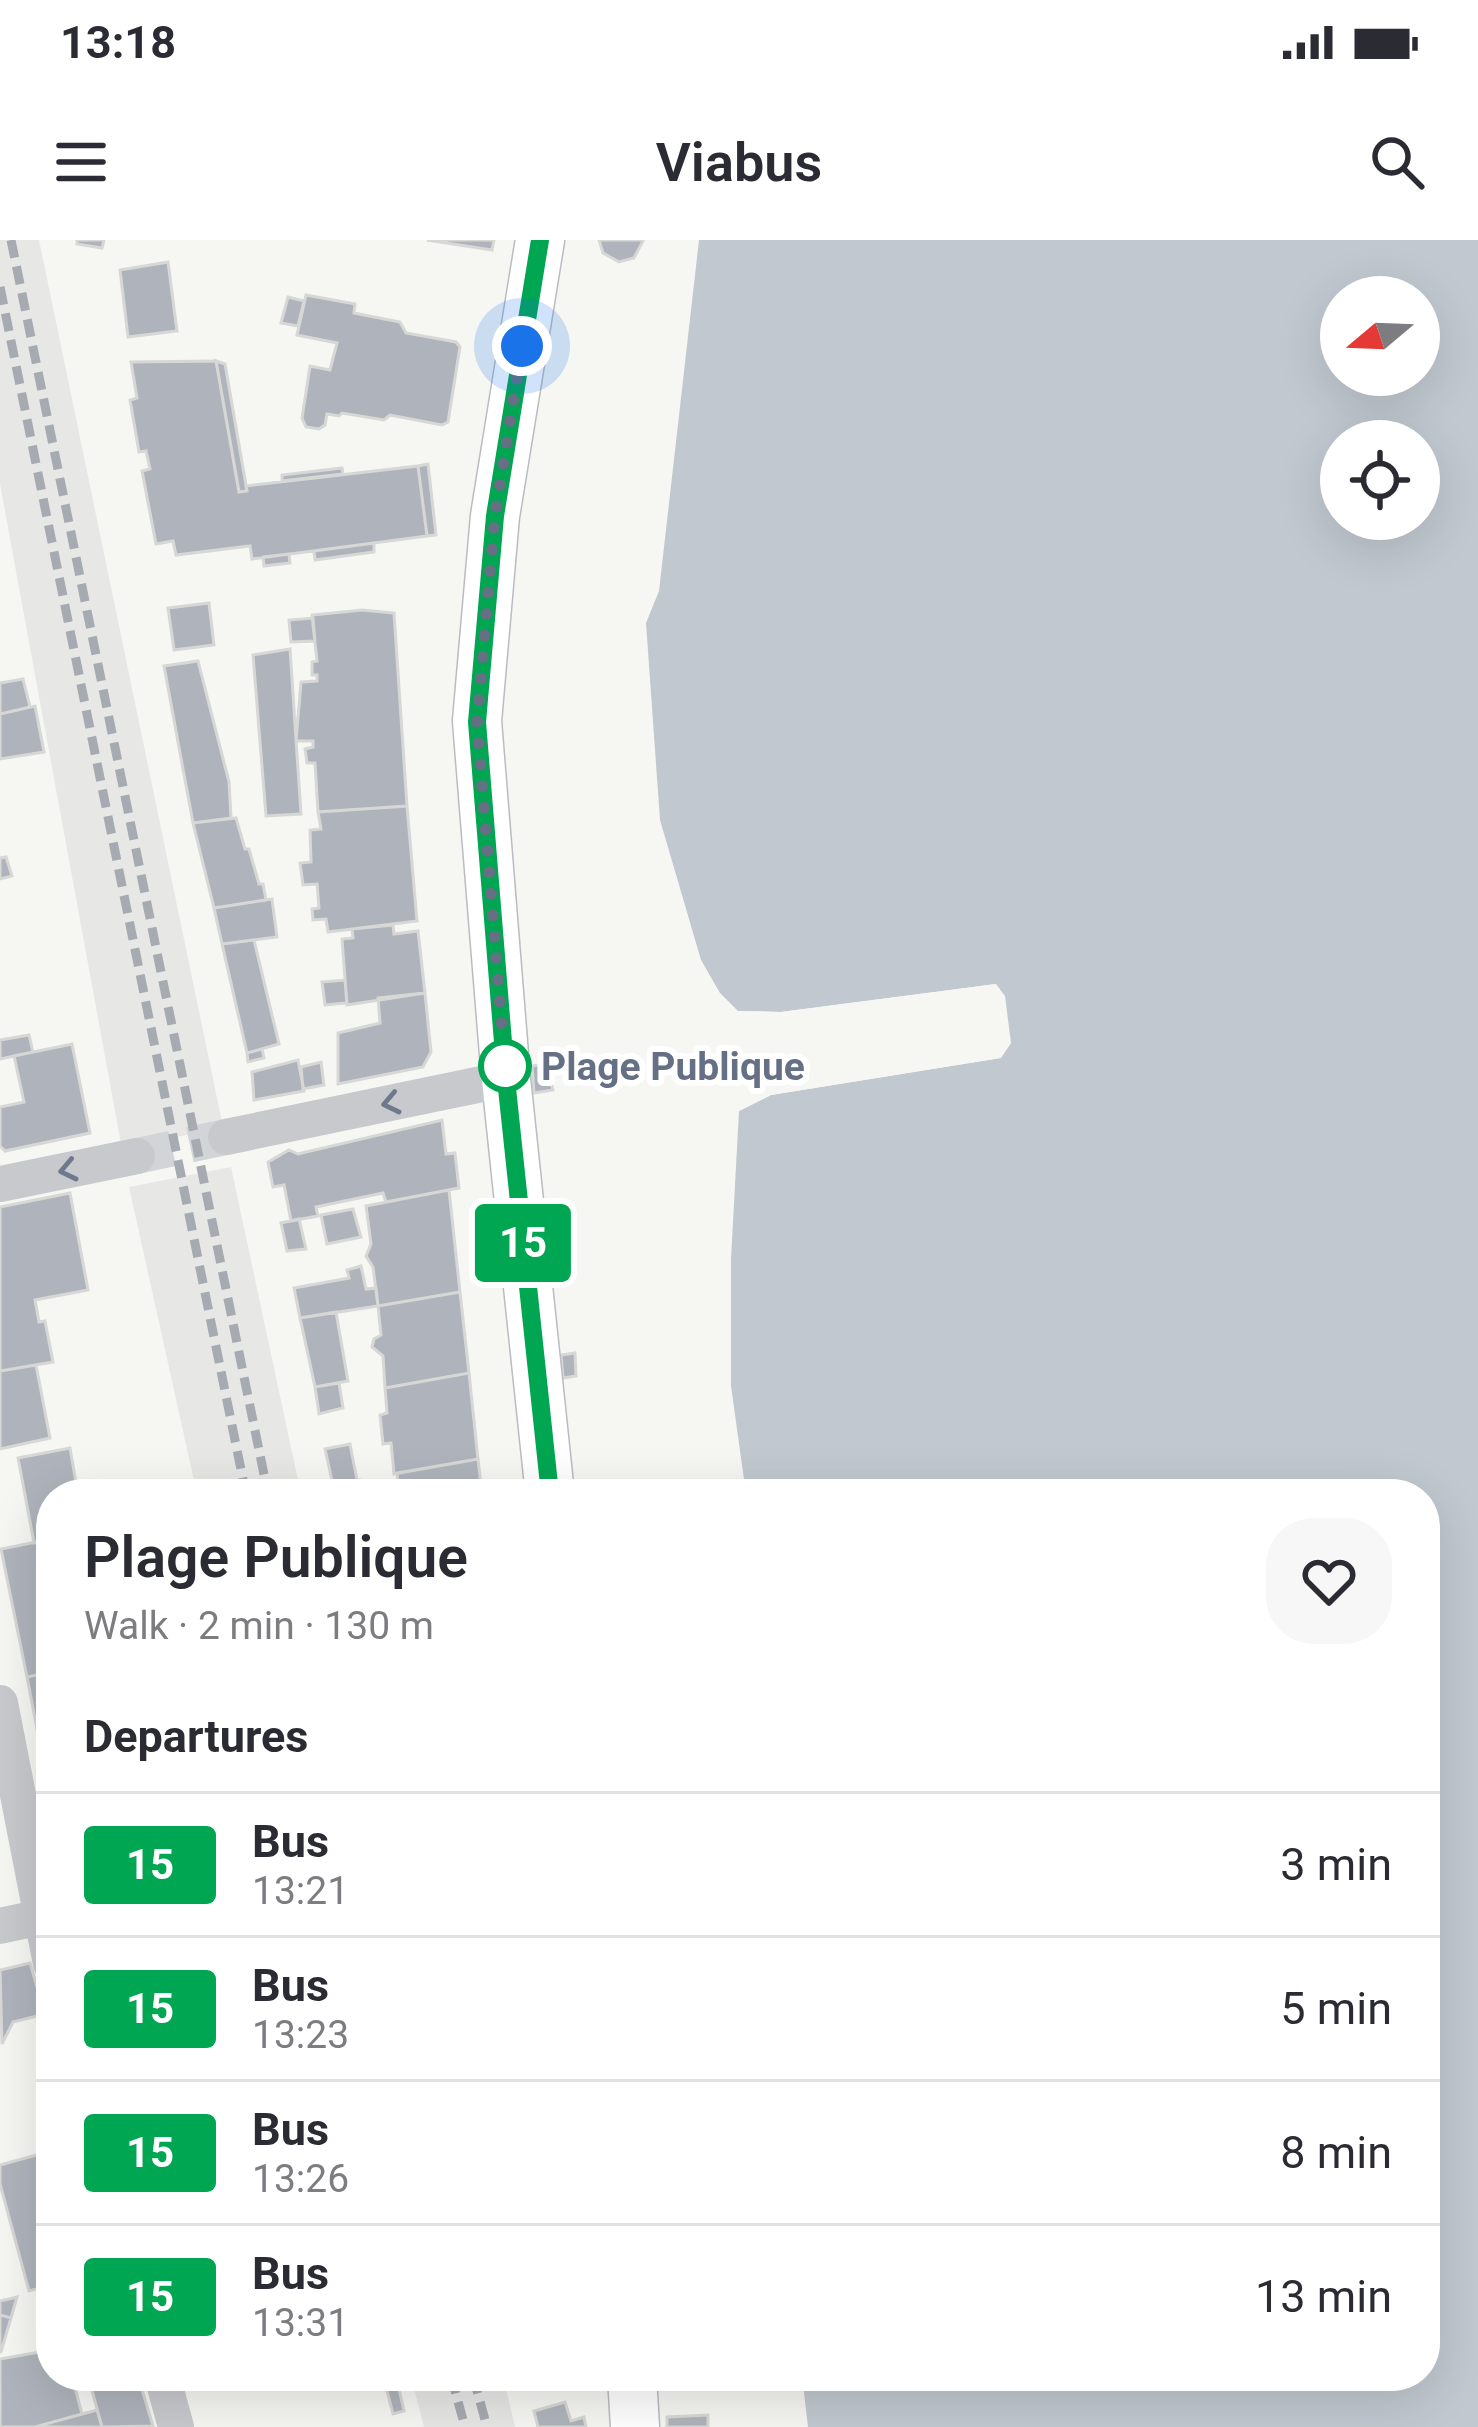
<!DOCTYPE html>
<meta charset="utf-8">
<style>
body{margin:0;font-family:Roboto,sans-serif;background:#f7f7f7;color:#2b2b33;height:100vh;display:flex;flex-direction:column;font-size:45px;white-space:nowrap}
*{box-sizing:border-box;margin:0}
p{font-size:39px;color:#7c7c81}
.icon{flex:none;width:66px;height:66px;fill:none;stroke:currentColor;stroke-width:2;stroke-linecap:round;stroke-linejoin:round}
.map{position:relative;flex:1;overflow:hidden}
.drawer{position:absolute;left:36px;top:1239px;width:1404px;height:912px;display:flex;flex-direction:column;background:#fff;border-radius:48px;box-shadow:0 12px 48px #0002}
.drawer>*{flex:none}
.badge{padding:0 24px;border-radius:9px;font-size:42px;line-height:78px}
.needle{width:78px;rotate:251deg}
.tools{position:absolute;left:1320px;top:36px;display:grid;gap:24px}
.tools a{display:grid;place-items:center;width:120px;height:120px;border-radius:50%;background:#fff;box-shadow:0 12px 48px #0002;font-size:60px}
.you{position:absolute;width:60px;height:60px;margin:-30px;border:9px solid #fff;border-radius:50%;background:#1a73e8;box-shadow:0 0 0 18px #1a73e833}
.map>.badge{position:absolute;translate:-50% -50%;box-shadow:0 0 0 6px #fff}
h2{padding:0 48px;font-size:45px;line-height:108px}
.round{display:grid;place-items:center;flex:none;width:126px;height:126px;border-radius:48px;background:#f7f7f7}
.headline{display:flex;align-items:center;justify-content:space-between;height:204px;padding:0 48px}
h1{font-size:57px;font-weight:600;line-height:90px}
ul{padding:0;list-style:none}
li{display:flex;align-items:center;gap:36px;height:144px;padding:0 48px;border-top:3px solid #e1e1e2}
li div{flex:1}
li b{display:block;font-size:45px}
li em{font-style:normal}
li .badge{min-width:132px;font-weight:700;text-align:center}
.status{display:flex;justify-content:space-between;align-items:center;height:84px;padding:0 60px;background:#fff;direction:ltr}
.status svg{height:33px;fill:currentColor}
header{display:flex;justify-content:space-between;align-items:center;height:156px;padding:0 48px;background:#fff;font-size:54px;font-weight:600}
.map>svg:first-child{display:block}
</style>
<div class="status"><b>13:18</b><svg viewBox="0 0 49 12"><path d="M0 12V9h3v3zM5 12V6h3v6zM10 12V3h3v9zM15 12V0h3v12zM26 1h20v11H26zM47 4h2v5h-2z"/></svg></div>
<header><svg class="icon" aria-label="menu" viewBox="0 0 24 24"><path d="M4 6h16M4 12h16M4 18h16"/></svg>Viabus<svg class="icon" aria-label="search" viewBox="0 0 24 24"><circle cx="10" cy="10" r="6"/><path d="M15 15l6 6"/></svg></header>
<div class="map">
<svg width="1478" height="2187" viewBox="0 0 1478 2187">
<rect width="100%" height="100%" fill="#f6f7f3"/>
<path fill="#e7e7e6" d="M 0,0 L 39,0 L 223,887 L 122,909 L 0,244 Z
M 231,927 L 301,1254 L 197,1254 L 129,947 Z
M 411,2136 L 503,2136 L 515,2187 L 424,2187 Z"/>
<path fill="#c1c8cf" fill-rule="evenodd" d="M 699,0 L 1478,0 L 1478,2187 L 808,2187 L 802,2136 L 1425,2136 L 1425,1254 L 746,1254 L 731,1146 L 731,1019 L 739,871 L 771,855 L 1000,818 L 1011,803 L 996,744 L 781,772 L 738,771 L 720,753 L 701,720 L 660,580 L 646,383 L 659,351 ZM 1341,57 L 1419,57 L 1419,135 L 1341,135 ZM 1341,201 L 1419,201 L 1419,279 L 1341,279 Z"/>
<path fill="#f6f7f3" d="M 996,744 L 1005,756 L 1011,803 L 1001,818 L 771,855 L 739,871 L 736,866 L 769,849 L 997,812 L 1005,802 L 999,759 L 993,751 L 782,778 L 735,776 L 738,771 L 781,772 Z"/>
<path fill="#afb4bc" stroke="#d7d8d6" stroke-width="3" d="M 77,0 L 104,0 L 102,8 L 77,4 Z
M 427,0 L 494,0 L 492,10 Z
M 599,0 L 643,0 L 643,1 L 634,18 L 619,22 L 603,13 Z
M 168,22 L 177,91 L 128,97 L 120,30 Z
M 306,55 L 355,64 L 354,73 L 400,82 L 406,93 L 456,102 L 460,107 L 448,182 L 442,185 L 390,175 L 384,180 L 342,173 L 339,176 L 327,174 L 325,185 L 319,189 L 306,187 L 302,178 L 310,126 L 330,130 L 337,103 L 297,95 Z
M 288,57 L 304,61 L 298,86 L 281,83 Z
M 216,121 L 239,252 L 247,251 L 246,246 L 418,226 L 427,296 L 252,319 L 250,306 L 176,315 L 173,301 L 156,304 L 142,231 L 150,229 L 146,211 L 139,212 L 130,160 L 137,158 L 131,122 Z
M 216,121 L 225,124 L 247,251 L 239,252 Z
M 428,224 L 436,295 L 427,296 L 418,226 Z
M 342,228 L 343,234 L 282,241 L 282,235 Z
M 374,303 L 374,312 L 315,320 L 314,311 Z
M 289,314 L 290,323 L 264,326 L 263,317 Z
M 209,363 L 214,405 L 174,410 L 168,368 Z
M 362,370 L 394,373 L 407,566 L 318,572 L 315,523 L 307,523 L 305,509 L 313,507 L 313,501 L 296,501 L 301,442 L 317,441 L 317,435 L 312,435 L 312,422 L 317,421 L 312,375 Z
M 313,378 L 315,401 L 291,402 L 289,380 Z
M 290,409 L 301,574 L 266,576 L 253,415 Z
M 198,421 L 229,542 L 231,578 L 193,583 L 164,426 Z
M 23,439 L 30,467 L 0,474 L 0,443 Z
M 35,466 L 44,512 L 0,519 L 0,474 Z
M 407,566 L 417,681 L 328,692 L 326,679 L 313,680 L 312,669 L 319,668 L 317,644 L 303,645 L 300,623 L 311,622 L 310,590 L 321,589 L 318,572 Z
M 236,578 L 245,609 L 249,609 L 259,644 L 263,644 L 266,660 L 214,668 L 193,583 Z
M 6,617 L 12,636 L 0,639 L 0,618 Z
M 272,659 L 277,697 L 222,704 L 214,668 Z
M 393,685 L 394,694 L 418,691 L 425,753 L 347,765 L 342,699 L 353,698 L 352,689 Z
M 254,700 L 279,804 L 247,813 L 222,704 Z
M 345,740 L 347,763 L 325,765 L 322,742 Z
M 425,753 L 431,812 L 423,827 L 338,844 L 338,793 L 380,783 L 378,758 Z
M 29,795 L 33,812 L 0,819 L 0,800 Z
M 72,804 L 90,893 L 5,911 L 0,906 L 0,867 L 24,862 L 14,816 Z
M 262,809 L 264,818 L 248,822 L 247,813 Z
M 298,820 L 304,851 L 254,860 L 252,832 Z
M 321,822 L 324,845 L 303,849 L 301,827 Z
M 546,824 L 553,850 L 534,853 L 532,826 Z
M 442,880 L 446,914 L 455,913 L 459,948 L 386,962 L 383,953 L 316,967 L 318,976 L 291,981 L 284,945 L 273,947 L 268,922 L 289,910 L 298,914 Z
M 449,950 L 460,1052 L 378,1066 L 373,1027 L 366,1016 L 371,1004 L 366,966 Z
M 70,953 L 88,1050 L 35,1060 L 39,1082 L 45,1081 L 53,1122 L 0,1131 L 0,967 Z
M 353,969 L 361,997 L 327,1004 L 321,975 Z
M 299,979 L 306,1009 L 287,1011 L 281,983 Z
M 361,1026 L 366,1049 L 376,1048 L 378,1066 L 300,1078 L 294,1048 L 349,1038 L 347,1030 Z
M 460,1052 L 469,1133 L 385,1148 L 383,1116 L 372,1107 L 374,1099 L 381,1095 L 378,1066 Z
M 336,1072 L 348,1141 L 315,1147 L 300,1078 Z
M 575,1113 L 576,1136 L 563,1138 L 561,1115 Z
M 36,1125 L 50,1198 L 0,1209 L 0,1131 Z
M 469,1133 L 478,1219 L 394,1234 L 391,1203 L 383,1204 L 380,1175 L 387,1173 L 385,1148 Z
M 339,1143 L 343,1168 L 319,1174 L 315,1147 Z
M 350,1204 L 357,1240 L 333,1245 L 325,1209 Z
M 70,1208 L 78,1254 L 51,1254 L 51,1299 L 34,1303 L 18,1218 Z
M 478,1219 L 482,1254 L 399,1254 L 397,1233 Z
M 360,1240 L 363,1254 L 337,1254 L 335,1244 Z
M 51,1299 L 51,1432 L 27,1437 L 1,1309 Z
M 51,1432 L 51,1562 L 27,1437 Z
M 30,1723 L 45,1774 L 13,1782 L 2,1804 L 0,1730 Z
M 51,1911 L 51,2045 L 29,2051 L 0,1944 L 0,1925 Z
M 17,2057 L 11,2078 L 0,2075 L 0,2061 Z
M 0,2075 L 11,2078 L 1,2112 L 0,2112 Z
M 51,2110 L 51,2136 L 72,2136 L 82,2174 L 35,2187 L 0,2187 L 0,2119 Z
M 88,2136 L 138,2136 L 153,2186 L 102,2187 Z
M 383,2136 L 396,2136 L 404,2171 L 393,2174 Z
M 565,2162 L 571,2181 L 584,2177 L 586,2187 L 538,2187 L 534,2171 Z
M 97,2170 L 102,2187 L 35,2187 L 82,2174 Z
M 708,2175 L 708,2187 L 667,2187 L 667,2177 Z"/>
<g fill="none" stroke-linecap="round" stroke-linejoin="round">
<path stroke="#d2d5d8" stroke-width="36" stroke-dasharray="36 18" stroke-linecap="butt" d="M 137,916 L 226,897"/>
<defs>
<path id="secondary" d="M 540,0 L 495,276 L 477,481 L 506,839 L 550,1254
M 632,2136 L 635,2187"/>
</defs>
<use href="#secondary" stroke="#b9bcc1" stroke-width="51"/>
<path stroke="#c7c9cd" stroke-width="36" d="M 226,897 L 506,839
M 0,944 L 137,916
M 0,1463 L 51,1724
M 0,1686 L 51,1675
M 162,2136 L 176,2187"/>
<use href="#secondary" stroke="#fff" stroke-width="48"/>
<path stroke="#a6aab1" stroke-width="9" stroke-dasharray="18 9" stroke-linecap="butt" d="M 11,0 L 268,1254
M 0,47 L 246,1254
M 451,2136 L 465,2187
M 473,2136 L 487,2187"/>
</g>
<defs><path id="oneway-chevron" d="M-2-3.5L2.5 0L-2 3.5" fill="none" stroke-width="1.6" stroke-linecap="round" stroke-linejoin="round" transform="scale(3)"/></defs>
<g stroke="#6f798c">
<use href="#oneway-chevron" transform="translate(391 863) rotate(168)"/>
<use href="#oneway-chevron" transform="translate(68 930) rotate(168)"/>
</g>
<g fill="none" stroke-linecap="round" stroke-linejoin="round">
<defs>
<path id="line" d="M 540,0 L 495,276 L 477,482 L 506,839 L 550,1254"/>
</defs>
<use href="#line" stroke="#fff" stroke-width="27"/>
<use href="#line" stroke="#00a651" stroke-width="18"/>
<path stroke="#657085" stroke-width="12" stroke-dasharray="0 21.6" d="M 505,826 L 477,482 L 495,276 L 522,106"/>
</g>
<circle fill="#fff" stroke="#00a651" stroke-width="6" cx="505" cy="826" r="24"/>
<g text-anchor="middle" stroke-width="12" stroke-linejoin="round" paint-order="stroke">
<g font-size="39" font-weight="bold" fill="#657085" stroke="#fff" text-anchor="start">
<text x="541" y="840">Plage Publique</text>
</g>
</g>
</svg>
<div class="tools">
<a><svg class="needle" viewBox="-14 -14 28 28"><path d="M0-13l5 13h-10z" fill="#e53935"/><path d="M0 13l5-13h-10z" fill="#7c7c81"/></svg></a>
<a><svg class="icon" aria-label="locate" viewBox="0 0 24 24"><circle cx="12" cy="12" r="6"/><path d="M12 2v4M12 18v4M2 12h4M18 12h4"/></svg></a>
</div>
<div class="you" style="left:522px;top:106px"></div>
<b class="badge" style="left:523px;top:1003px;background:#00a651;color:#fff">15</b>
<section class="drawer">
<div class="headline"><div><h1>Plage Publique</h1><p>Walk · 2 min · 130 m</p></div><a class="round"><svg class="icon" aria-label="heart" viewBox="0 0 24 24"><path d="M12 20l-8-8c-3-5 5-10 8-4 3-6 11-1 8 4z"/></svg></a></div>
<h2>Departures</h2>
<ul>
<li><span class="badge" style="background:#00a651;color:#fff">15</span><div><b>Bus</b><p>13:21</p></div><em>3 min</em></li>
<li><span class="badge" style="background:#00a651;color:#fff">15</span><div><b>Bus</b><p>13:23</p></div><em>5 min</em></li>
<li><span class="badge" style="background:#00a651;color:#fff">15</span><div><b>Bus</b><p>13:26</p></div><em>8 min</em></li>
<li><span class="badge" style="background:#00a651;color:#fff">15</span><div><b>Bus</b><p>13:31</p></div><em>13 min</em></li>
</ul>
</section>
</div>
